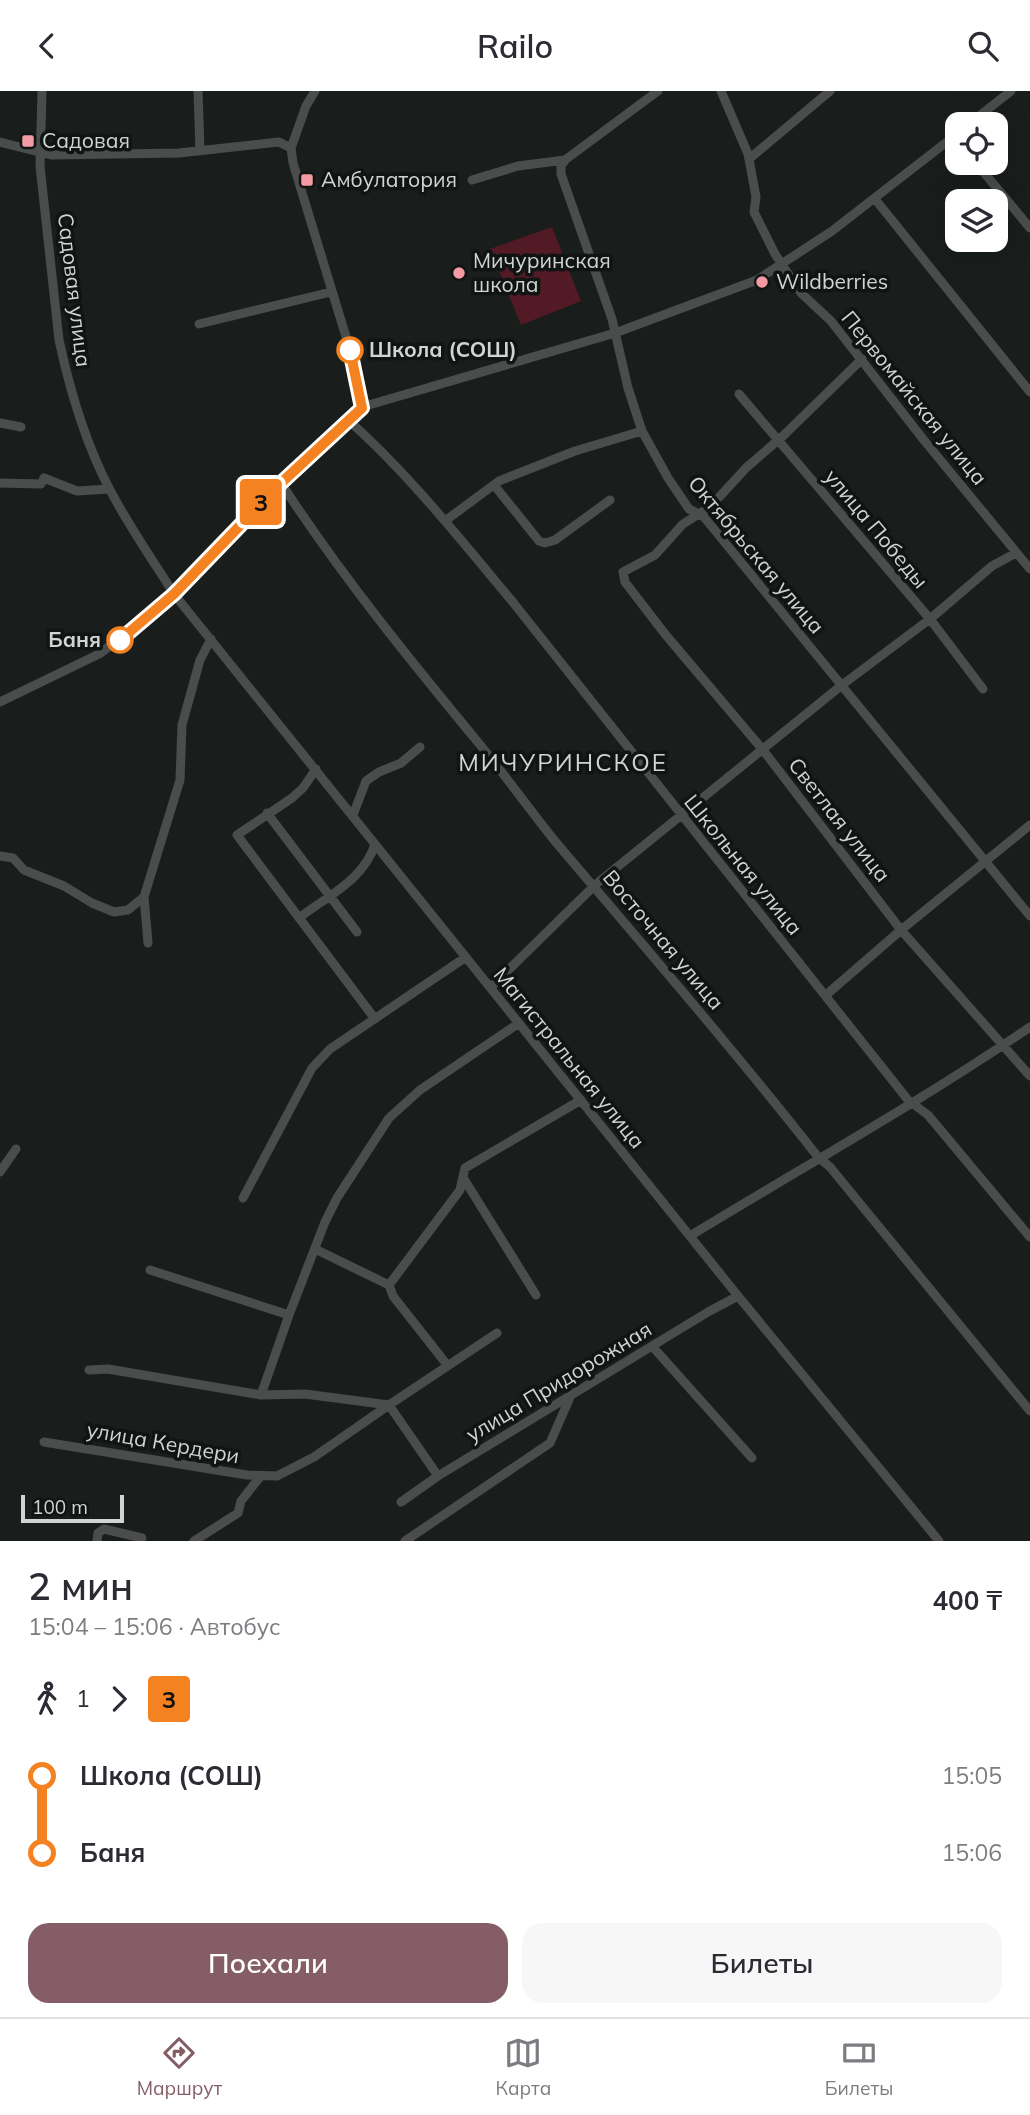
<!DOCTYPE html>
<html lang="ru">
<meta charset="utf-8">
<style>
body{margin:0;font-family:Mulish,sans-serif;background:#f7f7f7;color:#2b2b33;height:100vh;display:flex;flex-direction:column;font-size:26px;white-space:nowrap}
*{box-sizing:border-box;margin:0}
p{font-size:23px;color:#7c7c81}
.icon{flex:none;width:38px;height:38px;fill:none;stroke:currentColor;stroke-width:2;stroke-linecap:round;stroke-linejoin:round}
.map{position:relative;height:1450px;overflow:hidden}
.drawer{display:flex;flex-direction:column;background:#fff;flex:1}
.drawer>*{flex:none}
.badge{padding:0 14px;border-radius:5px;font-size:24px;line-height:46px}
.controls{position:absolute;left:945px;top:21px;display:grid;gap:14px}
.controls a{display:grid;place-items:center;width:63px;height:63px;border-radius:14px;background:#fff;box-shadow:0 7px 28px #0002;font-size:35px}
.scale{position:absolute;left:21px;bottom:18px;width:103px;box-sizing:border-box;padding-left:7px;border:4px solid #d0d4d2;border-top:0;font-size:19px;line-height:24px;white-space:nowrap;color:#d0d4d2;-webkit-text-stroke:5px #101513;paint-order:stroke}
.map>.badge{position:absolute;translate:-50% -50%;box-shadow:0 0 0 4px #fff}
.legs{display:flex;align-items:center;gap:10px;height:77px;padding:0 28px;font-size:23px}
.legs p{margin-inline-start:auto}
.head{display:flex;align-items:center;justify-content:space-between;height:119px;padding:0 28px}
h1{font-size:38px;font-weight:600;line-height:52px}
.action{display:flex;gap:14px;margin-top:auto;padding:14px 28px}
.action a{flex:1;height:80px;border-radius:21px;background:#855d66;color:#fff;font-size:28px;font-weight:600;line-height:80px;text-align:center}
.action a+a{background:#f7f7f7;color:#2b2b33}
ul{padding:0 28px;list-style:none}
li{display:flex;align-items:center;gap:24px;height:77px;font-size:26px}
li i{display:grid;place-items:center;width:10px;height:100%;margin:0 9px;background:currentColor}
li i::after{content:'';width:18px;height:18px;margin:-9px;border:5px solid;border-radius:50%;background:#fff}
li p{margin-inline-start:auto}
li:first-child i{background:linear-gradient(#0000 50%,currentColor 0)}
li:last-child i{background:linear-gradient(currentColor 50%,#0000 0)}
header{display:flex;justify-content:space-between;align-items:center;height:91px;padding:0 28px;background:#fff;font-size:32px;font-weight:600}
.menu{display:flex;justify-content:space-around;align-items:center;height:98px;border-top:2px solid #e1e1e2;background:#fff;font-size:19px;color:#7c7c81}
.menu a{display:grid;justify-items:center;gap:4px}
.menu .active{color:#855d66}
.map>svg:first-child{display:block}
</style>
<header><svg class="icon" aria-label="back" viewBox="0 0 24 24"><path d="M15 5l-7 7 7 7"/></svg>Railo<svg class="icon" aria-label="search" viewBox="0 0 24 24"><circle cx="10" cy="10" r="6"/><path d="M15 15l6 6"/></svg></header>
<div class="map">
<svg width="1030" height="1450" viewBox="0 0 1030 1450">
<rect width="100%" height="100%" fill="#191e1c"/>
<path fill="#511a25" d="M 552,136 L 581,210 L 521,234 L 490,158 Z"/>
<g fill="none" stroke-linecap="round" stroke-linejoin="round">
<path stroke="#4b4d4c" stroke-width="9" d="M 42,0 L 40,75 L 59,249 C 70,300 85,351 109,397 C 128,434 152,468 174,503 L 738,1205 L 939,1450
M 198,0 L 200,60
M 315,0 L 306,15 L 291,57 L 293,72 L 354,272 L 362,316
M 721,0 L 748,63 L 756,106 L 754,121 L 775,163 L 801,202 L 831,230 L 923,348 L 1030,478
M 969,33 L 1011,0
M 0,51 L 51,64 L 179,62 L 279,51 L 291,57
M 749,68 L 830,0
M 565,69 L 561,75 L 561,83 L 612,228 L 628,297 L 642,340 L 668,387 L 689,418 L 704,426 L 1030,825
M 976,72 L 1030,137
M 472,89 L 518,75 L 565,69 L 658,0
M 875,108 L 1030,301
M 199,233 L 331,201
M 862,268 L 784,344 L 746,377 L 710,416 L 683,433 L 655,464 L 623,481 L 625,491 L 665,543 L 763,659 L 901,839 L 1030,985
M 739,303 L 930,528 L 983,598
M 347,328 C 408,382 460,448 512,510 L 908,1009 L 928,1024 L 1030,1146
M 0,332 L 21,336
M 0,392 L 41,393 L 44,387 L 77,400 L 109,398
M 281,392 C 342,486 414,574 486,661 C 509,690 531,720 554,749 C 643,854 733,958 818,1066 L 830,1076 L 1030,1320
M 494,394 L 539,450 L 545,452 L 555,449 L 610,409
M 445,430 L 499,390 L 575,360 L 642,340
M 0,611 L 99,563 L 147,528 L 174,503 L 281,392 L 362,316 L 615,242 L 757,189 L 832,140 L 957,43
M 316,678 L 303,697 L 292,707 L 237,744 L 375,928
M 267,722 L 357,841
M 353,724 L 366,690 L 379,681 L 401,672 L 420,656
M 0,765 L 13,767 L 24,779 L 64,795 L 92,812 L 114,821 L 128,819 L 144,806
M 299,827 C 327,805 364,789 375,753
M 148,852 L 144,806 L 180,689 L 182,634 L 200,569 L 211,548
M 491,896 L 595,794 L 842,594 L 930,528 L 992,475 L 1016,462
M 826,904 L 901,839 L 1030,734
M 0,1081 L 16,1058
M 464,1088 L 536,1204
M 243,1107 L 312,977 L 330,958 L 466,866
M 690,1145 C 803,1076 920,1011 1030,936
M 315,1158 L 389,1194
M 150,1179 L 289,1224
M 652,1255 L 752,1367
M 448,1275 L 393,1205 L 389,1194 L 460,1099 L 465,1077 L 581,1009
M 89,1279 L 108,1278 L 261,1304 L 305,1303 L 389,1314 L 497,1242
M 261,1304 L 289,1224 L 325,1131 L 337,1107 L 389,1027 L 420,999 L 519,932
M 44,1351 L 247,1384 L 277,1385 L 314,1366 L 389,1314 L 438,1385
M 401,1411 L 438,1385 L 708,1221 L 738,1205
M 97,1450 L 98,1442 L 104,1438 L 142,1447
M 194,1450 L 238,1422 L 241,1410 L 260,1386
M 405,1450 L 550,1352 L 571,1304"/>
</g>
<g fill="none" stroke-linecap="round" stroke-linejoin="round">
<defs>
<path id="line-1" d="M 120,549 L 174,503 L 281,392 L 362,317 L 350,259"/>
</defs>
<use href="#line-1" stroke="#fff" stroke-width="16"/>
<use href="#line-1" stroke="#f58220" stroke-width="10"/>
</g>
<g fill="#f49aa5" stroke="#101513" stroke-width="2.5">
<rect x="21" y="43" width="14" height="14" rx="3.5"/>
<rect x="300" y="82" width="14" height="14" rx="3.5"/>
<circle cx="459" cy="182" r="7"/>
<circle cx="762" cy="191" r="7"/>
</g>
<g fill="#fff" stroke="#f58220" stroke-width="3.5">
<circle cx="350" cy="259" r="12"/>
<circle cx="120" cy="549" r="12"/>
</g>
<g text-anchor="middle" stroke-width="7" stroke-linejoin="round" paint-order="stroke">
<g font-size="21" fill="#d0d4d2" stroke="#101513" text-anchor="start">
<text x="42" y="57">Садовая</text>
<text x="321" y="96">Амбулатория</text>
<text x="473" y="177">Мичуринская<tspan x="473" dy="24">школа</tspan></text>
<text x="776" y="198">Wildberries</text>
</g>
<g font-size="21" fill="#d0d4d2" stroke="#101513">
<text transform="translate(74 199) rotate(83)" y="7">Садовая улица</text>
<text transform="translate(914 307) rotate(51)" y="7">Первомайская улица</text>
<text transform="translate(876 438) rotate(50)" y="7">улица Победы</text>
<text transform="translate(756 464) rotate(50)" y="7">Октябрьская улица</text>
<text transform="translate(839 729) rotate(52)" y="7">Светлая улица</text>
<text transform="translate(743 774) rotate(51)" y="7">Школьная улица</text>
<text transform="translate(663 849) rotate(50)" y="7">Восточная улица</text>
<text transform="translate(569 967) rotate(51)" y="7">Магистральная улица</text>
<text transform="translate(559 1291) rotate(-31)" y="7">улица Придорожная</text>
<text transform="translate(163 1352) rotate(10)" y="7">улица Кердери</text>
</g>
<g font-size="21" font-weight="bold" fill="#d0d4d2" stroke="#101513" text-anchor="start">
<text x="369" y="266">Школа (СОШ)</text>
<text x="101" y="556" text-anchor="end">Баня</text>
</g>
<g font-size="24" letter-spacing="2" fill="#d0d4d2" stroke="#101513">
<text x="563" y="680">МИЧУРИНСКОЕ</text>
</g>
</g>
</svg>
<div class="controls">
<a><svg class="icon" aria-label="locate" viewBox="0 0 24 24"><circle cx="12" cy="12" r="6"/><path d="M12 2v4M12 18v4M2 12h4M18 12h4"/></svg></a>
<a><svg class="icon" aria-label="layers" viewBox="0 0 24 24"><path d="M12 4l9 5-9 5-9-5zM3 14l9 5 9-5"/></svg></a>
</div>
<div class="scale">100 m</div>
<b class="badge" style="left:261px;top:411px;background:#f58220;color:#111">3</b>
</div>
<section class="drawer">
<div class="head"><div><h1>2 мин</h1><p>15:04 – 15:06 · Автобус</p></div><b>400 ₸</b></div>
<div class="legs"><svg class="icon" aria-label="walk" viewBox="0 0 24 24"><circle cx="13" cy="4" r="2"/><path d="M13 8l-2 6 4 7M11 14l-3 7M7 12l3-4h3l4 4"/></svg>1<svg class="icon" aria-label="forward" viewBox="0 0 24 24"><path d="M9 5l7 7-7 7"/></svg><b class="badge" style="background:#f58220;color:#111">3</b></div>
<ul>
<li><i style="color:#f58220"></i><b>Школа (СОШ)</b><p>15:05</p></li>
<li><i style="color:#f58220"></i><b>Баня</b><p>15:06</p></li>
</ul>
<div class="action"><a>Поехали</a><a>Билеты</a></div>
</section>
<nav class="menu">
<a class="active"><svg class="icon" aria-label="directions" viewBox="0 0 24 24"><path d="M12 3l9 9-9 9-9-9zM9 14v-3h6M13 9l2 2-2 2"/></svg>Маршрут</a>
<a><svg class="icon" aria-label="map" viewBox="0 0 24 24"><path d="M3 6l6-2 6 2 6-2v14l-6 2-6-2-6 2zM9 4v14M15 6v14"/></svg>Карта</a>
<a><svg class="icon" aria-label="tickets" viewBox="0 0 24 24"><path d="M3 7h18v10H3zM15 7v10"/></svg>Билеты</a>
</nav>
